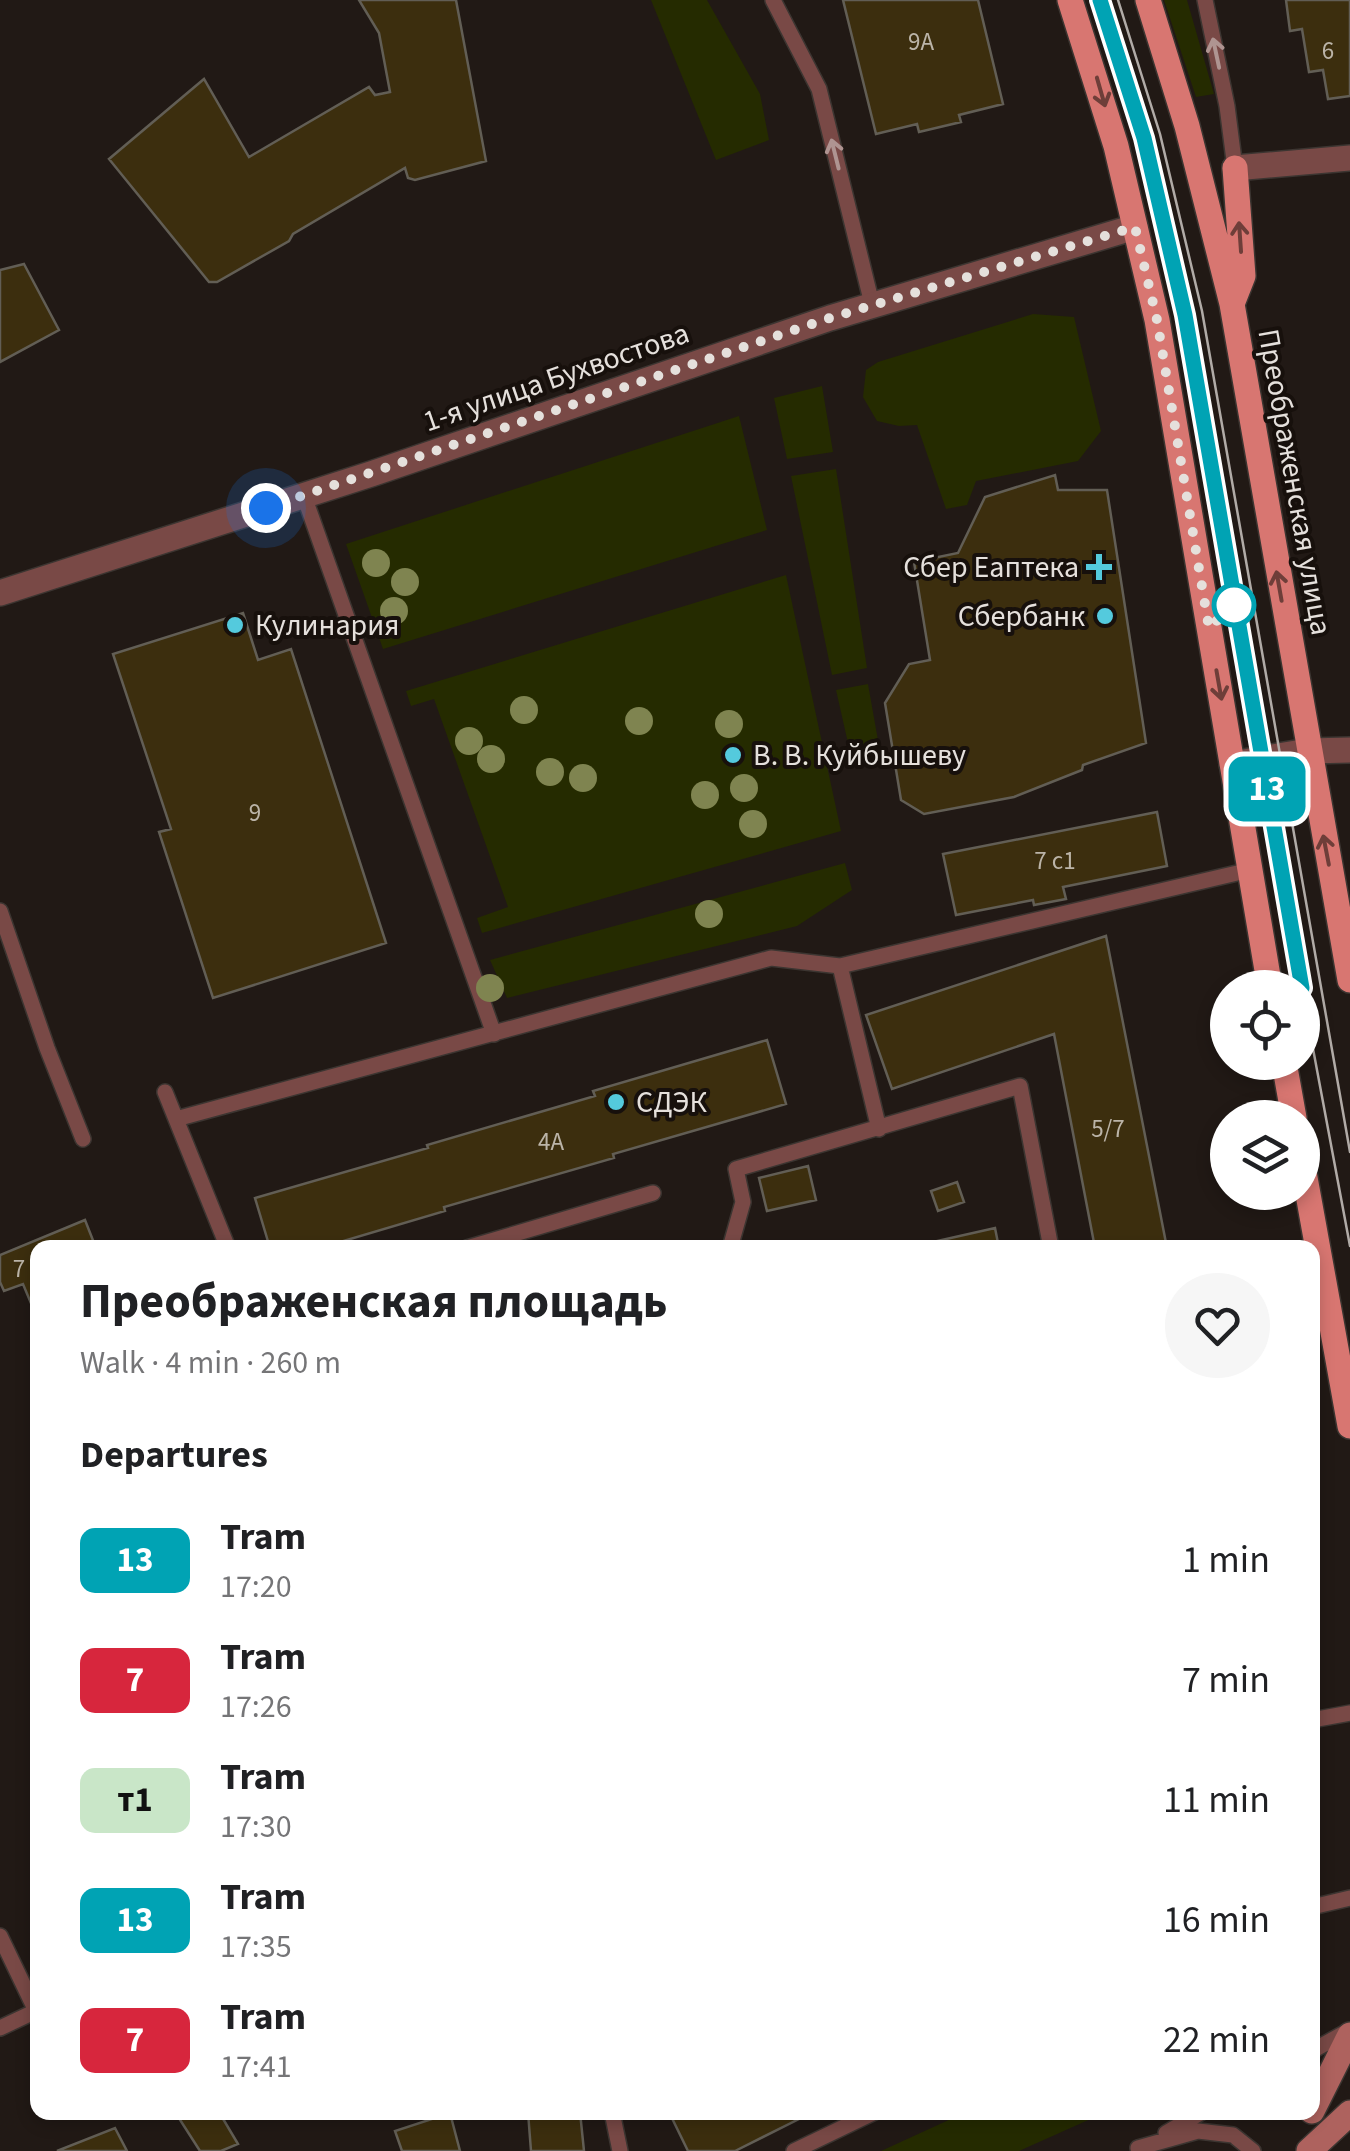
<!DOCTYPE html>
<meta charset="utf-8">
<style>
body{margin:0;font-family:"Source Sans 3",sans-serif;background:#f6f6f6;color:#202124;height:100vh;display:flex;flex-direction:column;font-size:38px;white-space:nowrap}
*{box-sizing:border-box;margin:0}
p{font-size:32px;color:#757577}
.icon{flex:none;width:55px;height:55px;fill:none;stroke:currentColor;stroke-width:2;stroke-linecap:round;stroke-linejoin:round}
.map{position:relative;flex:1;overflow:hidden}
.drawer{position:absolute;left:30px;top:1240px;width:1290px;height:880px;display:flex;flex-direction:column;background:#fff;border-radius:20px;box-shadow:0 5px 15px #0003}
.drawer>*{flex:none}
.badge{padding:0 20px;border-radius:15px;font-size:35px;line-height:65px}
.buttons{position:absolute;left:1210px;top:970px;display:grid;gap:20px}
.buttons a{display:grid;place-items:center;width:110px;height:110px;border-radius:50%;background:#fff;box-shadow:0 5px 15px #0003;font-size:50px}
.you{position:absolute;width:50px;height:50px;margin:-25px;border:8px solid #fff;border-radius:50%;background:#1a73e8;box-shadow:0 0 0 15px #1a73e833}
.map>.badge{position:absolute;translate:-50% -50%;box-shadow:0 0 0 5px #fff}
h2{padding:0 50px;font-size:38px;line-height:90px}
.round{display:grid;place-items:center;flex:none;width:105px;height:105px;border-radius:52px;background:#f6f6f6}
.headline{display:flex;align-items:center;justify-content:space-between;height:170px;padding:0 50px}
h1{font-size:48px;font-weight:700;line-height:75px}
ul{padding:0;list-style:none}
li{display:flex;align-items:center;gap:30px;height:120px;padding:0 50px}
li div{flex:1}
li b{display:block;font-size:38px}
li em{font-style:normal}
li .badge{min-width:110px;font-weight:700;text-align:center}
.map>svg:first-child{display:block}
</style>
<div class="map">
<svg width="1350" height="2151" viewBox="0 0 1350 2151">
<rect width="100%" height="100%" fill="#211915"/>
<path fill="#252b00" d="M 651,0 L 707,0 L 760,94 L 769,140 L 716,160 Z
M 1164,0 L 1187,0 L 1214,94 L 1196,97 Z
M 1033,314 L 1074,317 L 1101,431 L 1078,461 L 976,481 L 967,505 L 946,509 L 917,425 L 899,426 L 877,421 L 863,397 L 866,370 L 878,362 Z
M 822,386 L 833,452 L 787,459 L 774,398 Z
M 739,416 L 767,530 L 383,649 L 346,544 Z
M 836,469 L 867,668 L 832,675 L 791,476 Z
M 786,575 L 841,831 L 482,933 L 477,918 L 508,907 L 434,699 L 411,706 L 406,691 Z
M 868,684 L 879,746 L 850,752 L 836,690 Z
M 845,863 L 852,890 L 797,926 L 507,998 L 490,960 Z
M 964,2113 L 964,2112 L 1104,2113 L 1019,2151 L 881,2151 Z"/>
<path fill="#3c2e0e" stroke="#625e55" stroke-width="2.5" d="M 359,0 L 456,0 L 486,161 L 415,180 L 408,178 L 405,168 L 293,234 L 289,241 L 217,282 L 209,282 L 109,159 L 204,79 L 249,157 L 369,87 L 375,95 L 390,92 L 379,33 Z
M 843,0 L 978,0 L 1003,104 L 959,115 L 961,122 L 919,132 L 917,124 L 876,134 Z
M 1286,0 L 1350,0 L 1350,96 L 1328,99 L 1323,70 L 1309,72 L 1302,29 L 1290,31 Z
M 24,264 L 59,330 L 0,362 L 0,270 Z
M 1055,475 L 1058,490 L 1107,490 L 1146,743 L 1083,765 L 1082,770 L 1014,797 L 924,814 L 901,800 L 885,703 L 909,664 L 930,660 L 914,562 L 958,553 L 985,497 Z
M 243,613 L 258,660 L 291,649 L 386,943 L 213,998 L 159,832 L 171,829 L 113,654 Z
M 1157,812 L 1167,866 L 1063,887 L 1066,899 L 1034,905 L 1033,900 L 956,915 L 943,854 Z
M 1106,936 L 1167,1248 L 1095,1248 L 1054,1034 L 892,1089 L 866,1015 Z
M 767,1040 L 786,1104 L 613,1154 L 614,1158 L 444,1207 L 445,1211 L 320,1248 L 270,1248 L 255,1198 L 428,1148 L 427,1145 L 595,1096 L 593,1091 Z
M 808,1166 L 816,1200 L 767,1211 L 759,1178 Z
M 957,1182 L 964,1202 L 938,1211 L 931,1191 Z
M 85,1220 L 96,1248 L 38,1248 L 38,1320 L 23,1284 L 4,1291 L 0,1282 L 0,1255 Z
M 995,1228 L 999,1248 L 934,1248 L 933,1242 Z
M 175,2112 L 219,2112 L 238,2144 L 221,2151 L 200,2151 Z
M 528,2112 L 580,2112 L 584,2151 L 531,2151 Z
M 669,2112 L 813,2112 L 735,2151 L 688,2151 Z
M 450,2113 L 460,2151 L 402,2151 L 395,2131 Z
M 115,2128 L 127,2151 L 57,2151 Z"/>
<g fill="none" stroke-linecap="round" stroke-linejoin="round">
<defs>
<path id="service" d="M 773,0 L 819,89 L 872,304
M 1205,0 L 1227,106 L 1235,168
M 304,496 L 494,1034
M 0,911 L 47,1048 L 83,1139
M 840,966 L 879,1129
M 165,1092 L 228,1248
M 176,1119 L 771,958 L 840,966 L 1250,870
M 467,1248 L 653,1193
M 730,1248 L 743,1202 L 736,1169 L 1020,1086 L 1051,1248
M 1312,1720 L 1350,1713
M 1312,1907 L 1350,1898
M 0,1936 L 36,2011 L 0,2028
M 1312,2051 L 1348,2031
M 612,2112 L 620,2151
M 1166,2133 L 1202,2112
M 1138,2148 L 1198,2131 L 1233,2135 L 1253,2151
M 794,2151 L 875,2112"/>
<path id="minor" d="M 1235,168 L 1350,158"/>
<path id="tertiary" d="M 0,593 L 371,474 L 830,318 L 1135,227
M 1232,764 L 1308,751 L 1350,750"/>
<path id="secondary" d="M 1312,2111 L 1350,2035
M 1309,2151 L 1350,2113"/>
<path id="primary" d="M 1070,0 L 1116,146 L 1157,320 L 1270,988
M 1148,0 L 1187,126 L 1232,304 L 1350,980
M 1232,304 L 1243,276 L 1235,168
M 1284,1062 L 1294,1118
M 1302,1161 L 1350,1426"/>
</defs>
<use href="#service" stroke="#3c3531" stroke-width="18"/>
<use href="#minor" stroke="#3c3531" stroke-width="28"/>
<use href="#tertiary" stroke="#3c3531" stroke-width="28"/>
<use href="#secondary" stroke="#3c3531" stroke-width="28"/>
<use href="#primary" stroke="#3c3531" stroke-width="28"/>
<use href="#service" stroke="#794946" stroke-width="15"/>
<use href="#minor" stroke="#794946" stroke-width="25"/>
<use href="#tertiary" stroke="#794946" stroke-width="25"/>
<use href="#secondary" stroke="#ae625e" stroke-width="25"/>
<use href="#primary" stroke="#d87671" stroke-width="25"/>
<path stroke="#b1aba7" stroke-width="2.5" d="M 1100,0 L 1144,138 L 1185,315 L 1302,988
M 1118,0 L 1160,134 L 1202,311 L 1350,1152
M 1302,990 L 1350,1246"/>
</g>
<g fill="#7f8450">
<circle cx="376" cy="563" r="14"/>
<circle cx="405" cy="582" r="14"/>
<circle cx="394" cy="611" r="14"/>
<circle cx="524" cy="710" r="14"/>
<circle cx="639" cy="721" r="14"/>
<circle cx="729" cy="724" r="14"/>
<circle cx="469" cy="741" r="14"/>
<circle cx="491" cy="759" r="14"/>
<circle cx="550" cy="772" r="14"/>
<circle cx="583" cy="778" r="14"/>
<circle cx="744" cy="788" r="14"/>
<circle cx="705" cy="795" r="14"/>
<circle cx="753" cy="824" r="14"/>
<circle cx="709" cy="914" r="14"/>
<circle cx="490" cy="988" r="14"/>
</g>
<defs><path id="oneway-shaft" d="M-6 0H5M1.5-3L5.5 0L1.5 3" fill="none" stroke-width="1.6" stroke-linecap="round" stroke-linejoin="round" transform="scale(2.5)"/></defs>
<g stroke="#af9491">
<use href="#oneway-shaft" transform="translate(1216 53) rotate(-102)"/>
<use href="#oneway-shaft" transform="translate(835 154) rotate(-104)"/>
</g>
<g stroke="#6e3e39">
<use href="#oneway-shaft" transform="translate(1101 92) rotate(74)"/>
<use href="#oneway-shaft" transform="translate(1240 237) rotate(-94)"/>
<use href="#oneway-shaft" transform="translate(1279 586) rotate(-100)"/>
<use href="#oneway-shaft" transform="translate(1219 685) rotate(80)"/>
<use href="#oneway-shaft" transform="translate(1326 850) rotate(-101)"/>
</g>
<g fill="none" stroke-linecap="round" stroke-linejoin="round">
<defs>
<path id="line" d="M 1100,0 L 1144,138 L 1185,315 L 1302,988"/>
</defs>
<use href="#line" stroke="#fff" stroke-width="22"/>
<use href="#line" stroke="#00a3b4" stroke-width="15"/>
<path stroke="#e5e0dc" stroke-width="10" stroke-dasharray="0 18" d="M 266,508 L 830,318 L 1135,227 L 1157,320 L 1209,628 L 1234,605"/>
</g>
<g fill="#54cadd" stroke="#17100c" stroke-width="4">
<path d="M1094 552h10v10h10v10h-10v10h-10v-10h-10v-10h10z"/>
<circle cx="1105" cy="616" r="10"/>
<circle cx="235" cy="625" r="10"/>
<circle cx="733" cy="755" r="10"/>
<circle cx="616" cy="1102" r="10"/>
</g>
<circle fill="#fff" stroke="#00a3b4" stroke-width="5" cx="1234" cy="605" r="20"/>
<g text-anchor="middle" stroke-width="8" stroke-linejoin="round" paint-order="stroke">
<g font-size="25" fill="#bbb4a8">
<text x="921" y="50">9А</text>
<text x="1328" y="59">6</text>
<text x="255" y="821">9</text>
<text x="1055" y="869">7 с1</text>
<text x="1108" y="1137">5/7</text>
<text x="551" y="1150">4А</text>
<text x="19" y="1277">7</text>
</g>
<g font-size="30" fill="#e5e0dc" stroke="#17100c">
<text transform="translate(556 377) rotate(-19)" y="10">1-я улица Бухвостова</text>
<text transform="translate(1295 482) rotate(80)" y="10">Преображенская улица</text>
</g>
<g font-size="30" fill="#e5e0dc" stroke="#17100c" text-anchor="start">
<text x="1079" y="577" text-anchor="end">Сбер Еаптека</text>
<text x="1085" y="626" text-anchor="end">Сбербанк</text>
<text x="255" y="635">Кулинария</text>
<text x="753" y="765">В. В. Куйбышеву</text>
<text x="636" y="1112">СДЭК</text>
</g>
</g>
</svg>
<div class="buttons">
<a><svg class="icon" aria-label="locate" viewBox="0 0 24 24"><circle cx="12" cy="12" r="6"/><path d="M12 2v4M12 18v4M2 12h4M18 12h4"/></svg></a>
<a><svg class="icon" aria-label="layers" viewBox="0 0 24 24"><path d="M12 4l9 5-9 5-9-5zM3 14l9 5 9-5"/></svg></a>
</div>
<div class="you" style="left:266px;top:508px"></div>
<b class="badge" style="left:1267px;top:789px;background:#00a3b4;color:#fff">13</b>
<section class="drawer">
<div class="headline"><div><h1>Преображенская площадь</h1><p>Walk · 4 min · 260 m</p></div><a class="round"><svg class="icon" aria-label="heart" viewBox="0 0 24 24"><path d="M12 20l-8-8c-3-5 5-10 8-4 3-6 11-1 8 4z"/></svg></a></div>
<h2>Departures</h2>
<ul>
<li><span class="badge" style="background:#00a3b4;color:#fff">13</span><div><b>Tram</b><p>17:20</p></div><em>1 min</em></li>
<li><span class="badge" style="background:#d7263d;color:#fff">7</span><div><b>Tram</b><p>17:26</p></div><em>7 min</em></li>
<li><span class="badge" style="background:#c9e6c8;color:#111">т1</span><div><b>Tram</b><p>17:30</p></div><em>11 min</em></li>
<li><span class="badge" style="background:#00a3b4;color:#fff">13</span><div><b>Tram</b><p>17:35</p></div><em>16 min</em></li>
<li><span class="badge" style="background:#d7263d;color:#fff">7</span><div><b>Tram</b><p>17:41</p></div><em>22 min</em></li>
</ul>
</section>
</div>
